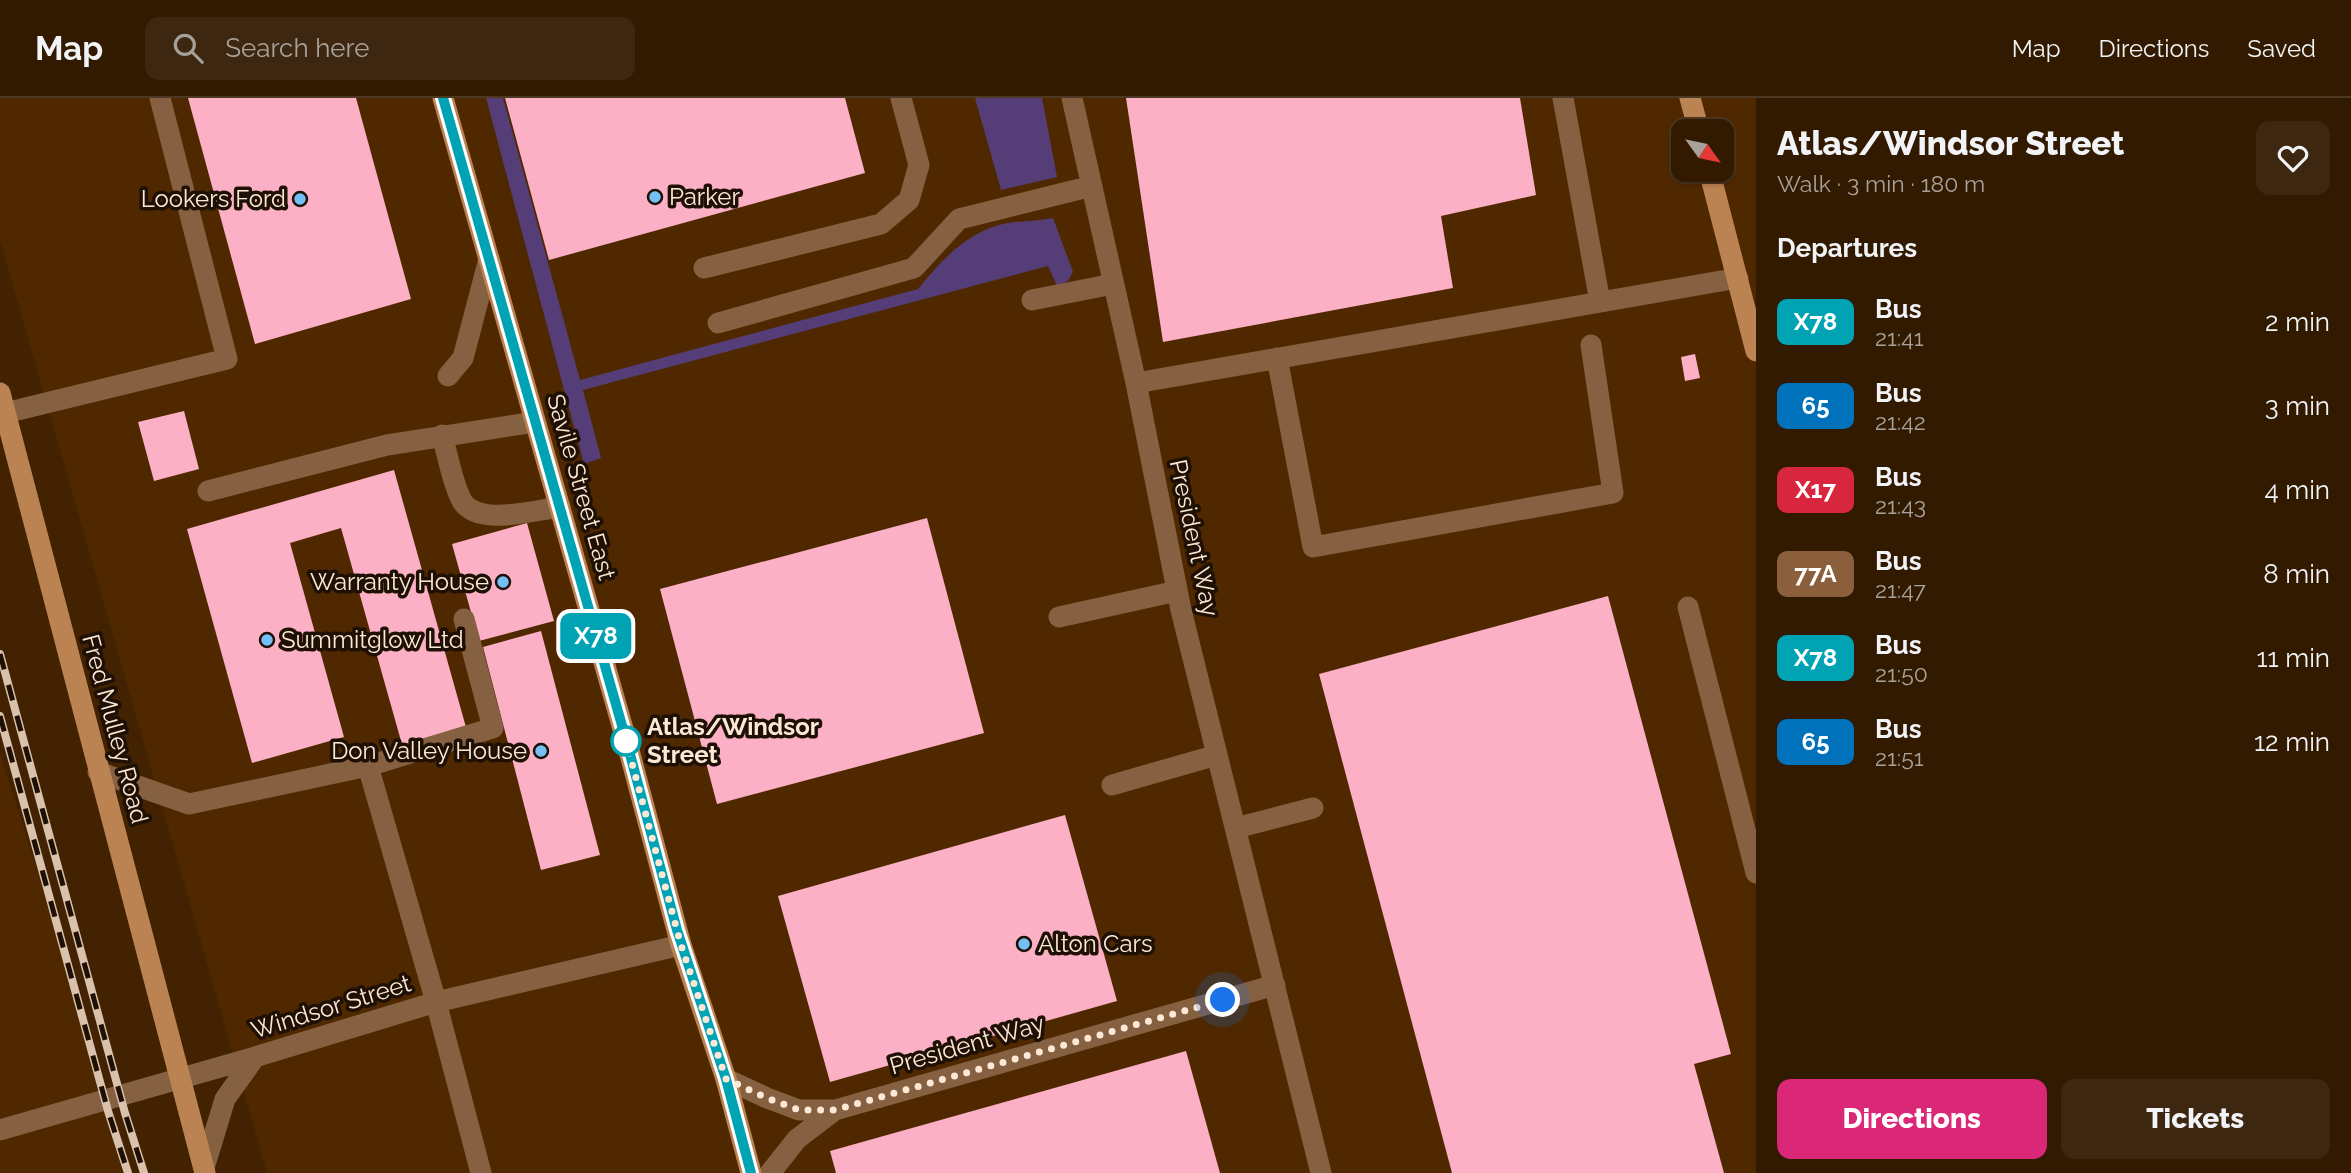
<!DOCTYPE html>
<meta charset="utf-8">
<style>
body{margin:0;font-family:Raleway,sans-serif;background:#3d2710;color:#f1f3f6;height:100vh;display:flex;flex-direction:column;font-size:26px;white-space:nowrap}
*{box-sizing:border-box;margin:0}
p{font-size:23px;color:#a8a199}
.icon{flex:none;width:38px;height:38px;fill:none;stroke:currentColor;stroke-width:2;stroke-linecap:round;stroke-linejoin:round}
.map{position:relative;flex:1;overflow:hidden}
.panel{display:flex;flex-direction:column;background:#321a01;width:595px}
.panel>*{flex:none}
.badge{padding:0 14px;border-radius:10px;font-size:24px;line-height:46px}
.needle{width:46px;rotate:123deg}
.buttons{position:absolute;left:1671px;top:21px;display:grid;gap:14px}
.buttons a{display:grid;place-items:center;width:63px;height:63px;border-radius:14px;background:#321a01;box-shadow:0 2px 5px #0004,0 0 0 2px #4d3823;font-size:35px}
.you{position:absolute;width:35px;height:35px;margin:-18px;border:5px solid #fff;border-radius:50%;background:#1a73e8;box-shadow:0 0 0 10px #1a73e833}
.map>.badge{position:absolute;translate:-50% -50%;box-shadow:0 0 0 4px #fff}
h2{padding:0 21px;font-size:26px;line-height:63px}
.round{display:grid;place-items:center;flex:none;width:74px;height:74px;border-radius:14px;background:#3d2710}
.head{display:flex;align-items:center;justify-content:space-between;height:119px;padding:0 21px}
h1{font-size:33px;font-weight:800;line-height:52px}
.primary-button{display:flex;gap:14px;margin-top:auto;padding:14px 21px}
.primary-button a{flex:1;height:80px;border-radius:14px;background:#db2777;color:#fff;font-size:28px;font-weight:800;line-height:80px;text-align:center}
.primary-button a+a{background:#3d2710;color:#f1f3f6}
ul{padding:0;list-style:none}
li{display:flex;align-items:center;gap:21px;height:84px;padding:0 21px}
li div{flex:1}
li b{display:block;font-size:26px}
li em{font-style:normal}
li .badge{min-width:77px;font-weight:700;text-align:center}
header{display:flex;align-items:center;gap:42px;box-sizing:border-box;height:98px;padding:0 35px;background:#321a01;border-bottom:2px solid #4d3823}
header strong{font-size:33px}
nav{display:flex;gap:38px;margin-inline-start:auto;font-size:24px}
.search{width:490px;height:63px;background:#3d2710;display:flex;align-items:center;gap:18px;box-sizing:border-box;padding:0 24px;border-radius:14px;color:#a8a199;font-size:26px}
main{display:flex;flex:1;min-height:0}
.map>svg:first-child{display:block}
</style>
<header>
<strong>Map</strong>
<div class="search"><svg class="icon" aria-label="search" viewBox="0 0 24 24"><circle cx="10" cy="10" r="6"/><path d="M15 15l6 6"/></svg>Search here</div>
<nav><a>Map</a><a>Directions</a><a>Saved</a></nav>
</header>
<main>
<div class="map">
<svg width="1756" height="1075" viewBox="0 0 1756 1075">
<rect width="100%" height="100%" fill="#422201"/>
<path fill="#4f2800" fill-rule="evenodd" d="M 0,0 L 1756,0 L 1756,1075 L 267,1075 L 0,142 ZM 1684,33 L 1722,33 L 1722,72 L 1684,72 Z
M 0,655 L 133,1075 L 0,1075 Z"/>
<path fill="#553e78" d="M 486,0 L 503,0 L 580,282 L 918,191 C 939,165 965,136 999,127 C 1016,122 1035,124 1053,120 L 1073,174 L 1068,183 L 1057,188 L 1048,168 L 583,292 L 601,360 L 584,366 Z
M 975,0 L 1042,0 L 1057,79 L 1001,92 Z"/>
<path fill="#fbb0c5" d="M 188,0 L 356,0 L 411,201 L 255,246 Z
M 505,0 L 845,0 L 865,75 L 549,162 Z
M 1126,0 L 1520,0 L 1536,97 L 1441,118 L 1453,190 L 1163,244 Z
M 1695,256 L 1700,280 L 1685,283 L 1681,259 Z
M 184,313 L 199,371 L 154,383 L 138,324 Z
M 394,372 L 467,633 L 403,650 L 341,430 L 290,445 L 344,639 L 252,665 L 187,431 Z
M 927,420 L 984,635 L 717,706 L 660,491 Z
M 527,425 L 554,523 L 479,543 L 452,446 Z
M 1608,498 L 1731,956 L 1694,966 L 1724,1075 L 1452,1075 L 1319,576 Z
M 541,533 L 600,757 L 541,772 L 483,549 Z
M 1065,717 L 1117,903 L 830,984 L 778,798 Z
M 1186,953 L 1220,1075 L 836,1075 L 830,1053 Z"/>
<g fill="none" stroke-linecap="round" stroke-linejoin="round">
<path stroke="#856041" stroke-width="21" d="M 1072,0 L 1136,285 L 1181,512 L 1321,1075
M 1563,0 L 1600,204
M 704,170 L 881,126 L 909,102 L 919,67 L 901,0
M 1032,202 L 1113,186
M 718,225 L 914,170 L 959,121 L 1092,88
M 1277,260 L 1313,449 L 1613,395 L 1591,247
M 448,278 L 463,260 L 489,161
M 1136,285 L 1738,180
M 5,315 L 227,261 L 160,0
M 442,337 C 448,358 452,383 461,401 C 475,430 535,412 560,409
M 208,393 L 387,347 L 535,324
M 1688,509 L 1756,775
M 1059,519 L 1177,493
M 368,668 L 436,904 L 481,1075
M 98,674 L 189,706 L 368,668 L 493,630 L 464,521
M 1112,687 L 1217,657
M 1236,730 L 1313,710
M 726,981 L 767,1000 L 799,1012 L 835,1012 L 1275,887
M 0,1032 L 255,959 L 436,904 L 681,847
M 204,1070 L 225,1001 L 255,959
M 770,1075 L 797,1041 L 835,1012"/>
<path stroke="#bc8352" stroke-width="21" d="M 443,0 L 627,645 L 681,847 L 726,981 L 751,1075
M 1690,0 L 1699,33
M 1709,72 L 1756,253
M 0,295 L 205,1075"/>
<defs>
<path id="rail" d="M 0,556 L 125,1015 L 144,1075
M 0,618 L 108,1013 L 128,1075"/>
</defs>
<use href="#rail" stroke="#d9c1ac" stroke-width="8"/>
<use href="#rail" stroke="#1e1004" stroke-width="5" stroke-dasharray="16" stroke-linecap="butt"/>
</g>
<g fill="none" stroke-linecap="round" stroke-linejoin="round">
<defs>
<path id="line" d="M 443,0 L 627,645 L 677,832 L 726,981 L 751,1075"/>
</defs>
<use href="#line" stroke="#fff" stroke-width="16"/>
<use href="#line" stroke="#00a3b4" stroke-width="10"/>
<path stroke="#fde8d6" stroke-width="7" stroke-dasharray="0 12.6" d="M 626,643 L 681,847 L 726,981 L 767,1000 L 799,1012 L 835,1012 L 1223,902"/>
</g>
<g fill="#74c0f6" stroke="#1e1004" stroke-width="2.5">
<circle cx="655" cy="99" r="7"/>
<circle cx="300" cy="101" r="7"/>
<circle cx="503" cy="484" r="7"/>
<circle cx="267" cy="542" r="7"/>
<circle cx="541" cy="653" r="7"/>
<circle cx="1024" cy="846" r="7"/>
</g>
<circle fill="#fff" stroke="#00a3b4" stroke-width="3.5" cx="626" cy="643" r="14"/>
<g text-anchor="middle" stroke-width="7" stroke-linejoin="round" paint-order="stroke">
<g font-size="24" fill="#fde8d6" stroke="#1e1004" text-anchor="start">
<text x="669" y="107">Parker</text>
<text x="286" y="109" text-anchor="end">Lookers Ford</text>
<text x="489" y="492" text-anchor="end">Warranty House</text>
<text x="281" y="550">Summitglow Ltd</text>
<text x="527" y="661" text-anchor="end">Don Valley House</text>
<text x="1038" y="854">Alton Cars</text>
</g>
<g font-size="24" fill="#fde8d6" stroke="#1e1004">
<text transform="translate(581 389) rotate(74)" y="8">Savile Street East</text>
<text transform="translate(1194 440) rotate(78)" y="8">President Way</text>
<text transform="translate(115 631) rotate(75)" y="8">Fred Mulley Road</text>
<text transform="translate(331 909) rotate(-17)" y="8">Windsor Street</text>
<text transform="translate(967 947) rotate(-16)" y="8">President Way</text>
</g>
<g font-size="24" font-weight="bold" fill="#fde8d6" stroke="#1e1004" text-anchor="start">
<text x="647" y="637">Atlas/Windsor<tspan x="647" dy="28">Street</tspan></text>
</g>
</g>
</svg>
<div class="buttons">
<a><svg class="needle" viewBox="-14 -14 28 28"><path d="M0-13l5 13h-10z" fill="#e53935"/><path d="M0 13l5-13h-10z" fill="#a8a199"/></svg></a>
</div>
<div class="you" style="left:1223px;top:902px"></div>
<b class="badge" style="left:596px;top:538px;background:#00a3b4;color:#fff">X78</b>
</div>
<section class="panel">
<div class="head"><div><h1>Atlas/Windsor Street</h1><p>Walk · 3 min · 180 m</p></div><a class="round"><svg class="icon" aria-label="heart" viewBox="0 0 24 24"><path d="M12 20l-8-8c-3-5 5-10 8-4 3-6 11-1 8 4z"/></svg></a></div>
<h2>Departures</h2>
<ul>
<li><span class="badge" style="background:#00a3b4;color:#fff">X78</span><div><b>Bus</b><p>21:41</p></div><em>2 min</em></li>
<li><span class="badge" style="background:#0072bc;color:#fff">65</span><div><b>Bus</b><p>21:42</p></div><em>3 min</em></li>
<li><span class="badge" style="background:#d7263d;color:#fff">X17</span><div><b>Bus</b><p>21:43</p></div><em>4 min</em></li>
<li><span class="badge" style="background:#8b5e3c;color:#fff">77A</span><div><b>Bus</b><p>21:47</p></div><em>8 min</em></li>
<li><span class="badge" style="background:#00a3b4;color:#fff">X78</span><div><b>Bus</b><p>21:50</p></div><em>11 min</em></li>
<li><span class="badge" style="background:#0072bc;color:#fff">65</span><div><b>Bus</b><p>21:51</p></div><em>12 min</em></li>
</ul>
<div class="primary-button"><a>Directions</a><a>Tickets</a></div>
</section>
</main>
